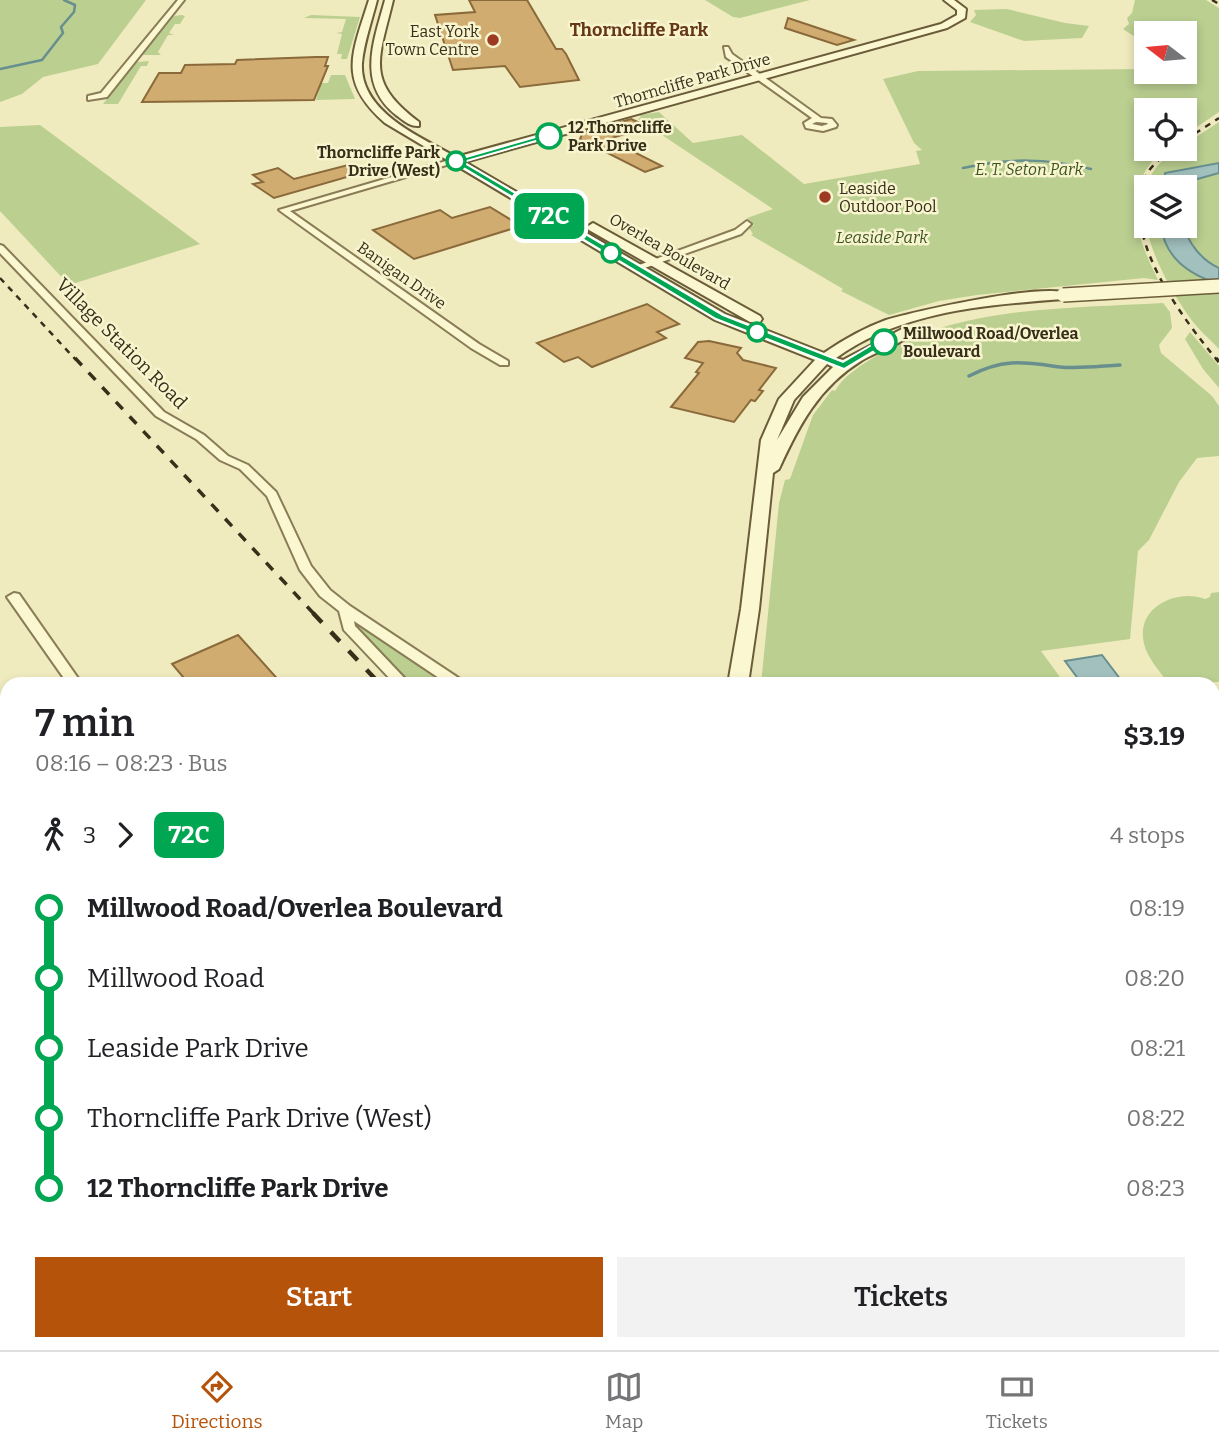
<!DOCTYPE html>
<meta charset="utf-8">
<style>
body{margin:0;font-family:Bitter,serif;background:#f2f2f2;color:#202124;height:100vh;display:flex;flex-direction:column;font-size:26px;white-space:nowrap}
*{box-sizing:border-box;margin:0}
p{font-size:23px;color:#757577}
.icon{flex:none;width:38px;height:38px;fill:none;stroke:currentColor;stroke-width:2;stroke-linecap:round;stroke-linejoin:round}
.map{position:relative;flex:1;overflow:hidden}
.details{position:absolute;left:0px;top:677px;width:1220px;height:674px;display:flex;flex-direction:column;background:#fff;border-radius:21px 21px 0 0;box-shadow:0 4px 10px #0003}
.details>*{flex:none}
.badge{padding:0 14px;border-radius:10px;font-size:24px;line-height:46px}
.needle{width:46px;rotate:286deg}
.tools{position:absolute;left:1134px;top:21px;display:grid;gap:14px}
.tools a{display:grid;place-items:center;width:63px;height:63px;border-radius:0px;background:#fff;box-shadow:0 4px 10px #0003;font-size:35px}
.map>.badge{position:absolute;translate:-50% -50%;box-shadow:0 0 0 4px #fff}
.legs{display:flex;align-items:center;gap:10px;height:77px;padding:0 35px;font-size:23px}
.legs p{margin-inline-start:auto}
.summary{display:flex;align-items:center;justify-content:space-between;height:119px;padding:0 35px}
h1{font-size:38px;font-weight:600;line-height:52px}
.action{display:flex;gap:14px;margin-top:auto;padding:14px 35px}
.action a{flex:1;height:80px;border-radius:0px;background:#b45309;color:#fff;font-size:28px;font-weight:600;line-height:80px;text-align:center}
.action a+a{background:#f2f2f2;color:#202124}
ul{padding:0 35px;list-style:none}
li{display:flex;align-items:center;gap:24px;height:70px;font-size:26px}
li i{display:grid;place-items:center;width:10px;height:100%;margin:0 9px;background:currentColor}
li i::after{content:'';width:18px;height:18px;margin:-9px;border:5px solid;border-radius:50%;background:#fff}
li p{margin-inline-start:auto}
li:first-child i{background:linear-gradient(#0000 50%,currentColor 0)}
li:last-child i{background:linear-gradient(currentColor 50%,#0000 0)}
.menu{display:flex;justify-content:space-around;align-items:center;height:98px;border-top:2px solid #e0e0e0;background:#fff;font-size:19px;color:#757577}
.menu a{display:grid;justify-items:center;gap:4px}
.menu .on{color:#b45309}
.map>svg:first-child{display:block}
</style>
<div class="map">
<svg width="1219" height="1350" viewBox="0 0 1219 1350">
<rect width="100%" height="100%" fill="#f0ebbe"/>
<path fill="#bbcf91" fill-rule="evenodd" d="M 0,0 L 146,0 L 98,64 L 43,77 L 22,94 L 0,102 Z
M 705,0 L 810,0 L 740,18 L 733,17 Z
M 1135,0 L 1206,0 L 1219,8 L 1219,112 L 1185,135 L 1185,110 L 1146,110 L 1146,149 L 1160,149 L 1144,156 L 1155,158 C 1120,198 1138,238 1158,280 L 1144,278 L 977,295 L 939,301 L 889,315 L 841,291 L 843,289 L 751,235 L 753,234 L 749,228 L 754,225 L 747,218 L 773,209 L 638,119 L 641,117 L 639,115 L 659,112 L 693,143 L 742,135 L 804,184 L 920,164 L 916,151 L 922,150 L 914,143 L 883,79 L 918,71 L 1146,69 L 1146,72 L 1185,72 L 1185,33 L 1146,33 L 1146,44 L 1123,29 L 1129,24 L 1127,18 L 1132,13 Z
M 1007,9 L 1065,23 L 1089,26 L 1082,38 L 1024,41 L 970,22 L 976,15 L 974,10 Z
M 182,15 L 185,16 L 180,24 L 175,24 L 169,33 L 174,35 L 168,35 L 158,52 L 161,55 L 142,55 L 174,16 Z
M 311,15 L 360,17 L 347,59 L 341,59 L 342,54 L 337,54 L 342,34 L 336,33 L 342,32 L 346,19 L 304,18 Z
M 149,61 L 147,66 L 141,66 L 118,104 L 103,104 L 137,62 Z
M 331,75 L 345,75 L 355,99 L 316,100 L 320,88 L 312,88 L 314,83 L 328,83 Z
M 1219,122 L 1219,278 L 1205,279 L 1219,284 L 1219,349 C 1211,340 1201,332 1193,322 C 1166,286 1124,211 1155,169 C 1162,160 1173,149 1185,149 L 1185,144 ZM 1146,187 L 1185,187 L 1185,226 L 1146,226 Z
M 40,125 L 200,244 L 69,285 L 0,211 L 0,127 Z
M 1163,303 L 1170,312 L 1172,328 L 1159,345 L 1161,353 L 1212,396 L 1219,406 L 1219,456 L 1197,458 L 1179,482 L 1149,540 L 1138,551 L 1130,639 L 1041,651 L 1065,684 L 761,684 L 779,503 L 785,480 L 790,479 L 813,415 L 832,390 L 835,391 C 843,377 857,368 871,359 C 958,305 1064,309 1163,303 Z
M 1190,332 L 1219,366 L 1219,388 L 1203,369 L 1185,339 Z
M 1219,592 L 1219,682 L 1169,684 C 1159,670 1144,655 1143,637 C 1140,605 1179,589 1205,599 L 1210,597 L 1211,593 Z
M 356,623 L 360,625 L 447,684 L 410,684 L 354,626 Z
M 1213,935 L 1219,938 L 1219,1144 L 1213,1144 Z
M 1213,1208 L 1219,1208 L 1219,1324 L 1213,1311 Z"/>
<path fill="#a2c1be" stroke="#688f8e" stroke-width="2" d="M 1219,163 L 1219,173 L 1187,182 L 1183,187 L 1164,187 L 1165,173 Z
M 1161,226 L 1185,226 C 1187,243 1203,261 1219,268 L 1219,284 C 1190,275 1165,259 1161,226 Z
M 1102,655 L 1124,684 L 1082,684 L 1065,661 Z"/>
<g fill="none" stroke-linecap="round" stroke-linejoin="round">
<path stroke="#688f8e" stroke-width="2.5" d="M 0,69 L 42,60 L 63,33 L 61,27 L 74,12 L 75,5 L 64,0
M 963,168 C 1008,158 1047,158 1091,169"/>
<path stroke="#688f8e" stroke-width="3.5" d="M 969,376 C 1004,358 1023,362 1060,367 C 1079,369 1101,366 1120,365"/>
</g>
<path fill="#d1ac71" stroke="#8a6a3a" stroke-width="2" d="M 469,0 L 527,0 L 556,49 L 562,49 L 566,54 L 579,80 L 520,87 L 505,66 L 453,70 L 435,15 L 475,12 Z
M 788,18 L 854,40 L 837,45 L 785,28 Z
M 316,57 L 328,57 L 325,66 L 328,66 L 314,100 L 142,102 L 159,73 L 181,73 L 185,65 L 235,64 L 237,60 Z
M 631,119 L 649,127 L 608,139 L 662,166 L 645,172 L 580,139 L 583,132 Z
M 348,165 L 361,173 L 274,198 L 253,184 L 263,182 L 253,175 L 278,168 L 294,179 Z
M 490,207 L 521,226 L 414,259 L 373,230 L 440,210 L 452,218 Z
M 647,304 L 679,324 L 657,332 L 666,338 L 592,367 L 578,357 L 564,362 L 537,343 Z
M 709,341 L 741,348 L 737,353 L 743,360 L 776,368 L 759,390 L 763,391 L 755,401 L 751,400 L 734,422 L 671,407 L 699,373 L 696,372 L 703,363 L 685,358 L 698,342 Z
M 238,635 L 282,684 L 189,684 L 172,664 Z"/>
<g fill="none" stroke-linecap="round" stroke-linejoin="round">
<defs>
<path id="street" d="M 178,0 L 184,0 L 107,97 L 88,100 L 88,96 L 101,93 Z
M 724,47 L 728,47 L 732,54 L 821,118 L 832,119 L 837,125 L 836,127 L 823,131 L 806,128 L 804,123 L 812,118 L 726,57 ZM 816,122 L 827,123 L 828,124 L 822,126 L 812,124 Z
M 453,159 L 460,161 L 290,211 L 479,344 L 508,361 L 508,365 L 500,365 L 471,348 L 279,210 Z
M 747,221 L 751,224 L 741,234 L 639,270 L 631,268 L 735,230 Z
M 0,245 L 3,246 L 164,412 L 204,435 L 228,456 L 248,465 L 276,492 L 311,566 L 330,590 L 350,606 L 463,681 L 465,684 L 448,684 L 354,621 L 355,626 L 410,684 L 395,684 L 344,630 L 339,611 L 320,596 L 300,570 L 267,496 L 240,469 L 220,460 L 196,439 L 156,416 L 0,253 Z
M 14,593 L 19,594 L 82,684 L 68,684 L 7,597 Z
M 7,1021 L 7,1051 L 0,1055 L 0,1025 Z
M 7,1270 L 7,1292 L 0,1295 L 0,1273 Z
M 1109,1344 L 1135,1344 L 1138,1350 L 1112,1350 Z"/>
<path id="secondary" d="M 369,0 L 377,0 C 372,20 364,42 362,63 C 359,112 421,137 456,157 L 941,24 L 957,15 L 957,10 L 944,0 L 954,0 L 966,9 L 965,18 L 947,28 L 465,162 L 725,314 L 824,353 C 843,340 864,328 886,320 C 912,312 1052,280 1070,295 L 1063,299 C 985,305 901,311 836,358 L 843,360 L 902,329 L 912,329 L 914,332 C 901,345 877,351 861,361 C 819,387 799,425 779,469 L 773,473 L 759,609 L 748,684 L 728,684 L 741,609 L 761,440 L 779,399 L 815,360 L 715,320 L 385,123 C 337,81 352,54 369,0 ZM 827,364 L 833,367 L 803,397 L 777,440 L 794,400 Z
M 385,0 L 393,0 C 379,59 364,81 419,122 L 419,126 C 410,127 403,120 396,115 C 356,83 374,41 385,0 Z
M 593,223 L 760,316 L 762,319 L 760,322 L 750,322 L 589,230 L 587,227 Z
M 7,1143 L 7,1167 L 0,1168 L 0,1144 Z
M 187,1344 L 217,1344 L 220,1350 L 190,1350 Z"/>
</defs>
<use href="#street" stroke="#897c56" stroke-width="4"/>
<use href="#secondary" stroke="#6b5c39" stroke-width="4"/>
<use href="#street" fill="#fbf7d1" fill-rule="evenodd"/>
<use href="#secondary" fill="#fbf7d1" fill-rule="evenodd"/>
<path stroke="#382f1b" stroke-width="2.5" stroke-dasharray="6 6" stroke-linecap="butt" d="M 1212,0 L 1219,4
M 1185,140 L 1219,118
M 1171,149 C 1164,156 1153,164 1148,172 C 1116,232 1181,316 1217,360
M 0,278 L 76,360"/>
<path stroke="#382f1b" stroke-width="3.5" stroke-dasharray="10 10" stroke-linecap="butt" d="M 75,358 L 315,615
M 1216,358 L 1219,362"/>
<path stroke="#382f1b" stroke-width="4.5" stroke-dasharray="13 13" stroke-linecap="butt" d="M 313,613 L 380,684"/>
<path stroke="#382f1b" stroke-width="6" stroke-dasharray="17 17" stroke-linecap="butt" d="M 979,1344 L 985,1350
M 997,1344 L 1002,1350"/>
<defs>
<path id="secondary-bridge" d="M 1063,295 L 1219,286"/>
</defs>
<use href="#secondary-bridge" stroke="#6b5c39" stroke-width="16" stroke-linecap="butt"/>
<use href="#secondary-bridge" stroke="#fbf7d1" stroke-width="13"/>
</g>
<path fill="#00a651" stroke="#fff" stroke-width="2" d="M 546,134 L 553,136 L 463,162 L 723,315 L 843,362 L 880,340 L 889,342 L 844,369 L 716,319 L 452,161 Z"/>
<g fill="#9c3a22" stroke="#f7f4ce" stroke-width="2.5">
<circle cx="493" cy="40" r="7"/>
<circle cx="825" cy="197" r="7"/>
</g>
<g fill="#fff" stroke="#00a651" stroke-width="3.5">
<circle cx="549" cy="136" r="12"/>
<circle cx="456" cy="161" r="9"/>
<circle cx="611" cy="253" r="9"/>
<circle cx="757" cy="332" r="9"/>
<circle cx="884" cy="342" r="12"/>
</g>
<g text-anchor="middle" stroke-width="5" stroke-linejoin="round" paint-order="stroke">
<g font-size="16" fill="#382f1b" stroke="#f7f4ce" text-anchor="end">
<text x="479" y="37">East York<tspan x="479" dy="18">Town Centre</tspan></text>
<text x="839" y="194" text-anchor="start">Leaside<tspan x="839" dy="18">Outdoor Pool</tspan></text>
</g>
<g font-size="16" fill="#382f1b" stroke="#f7f4ce">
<text transform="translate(692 80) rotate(-16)" y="6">Thorncliffe Park Drive</text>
<text transform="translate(670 251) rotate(30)" y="6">Overlea Boulevard</text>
<text transform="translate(402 275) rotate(35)" y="6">Banigan Drive</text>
</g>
<g font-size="16" font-weight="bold" fill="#382f1b" stroke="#f7f4ce" text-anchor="start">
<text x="568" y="133">12 Thorncliffe<tspan x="568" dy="18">Park Drive</tspan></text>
<text x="440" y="158" text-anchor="end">Thorncliffe Park<tspan x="440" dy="18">Drive (West)</tspan></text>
<text x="903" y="339">Millwood Road/Overlea<tspan x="903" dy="18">Boulevard</tspan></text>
</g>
<g font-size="16" font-style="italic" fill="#3d5521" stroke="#f7f4ce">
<text x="1029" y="175">E. T. Seton Park</text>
<text x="882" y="243">Leaside Park</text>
</g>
<g font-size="18" font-weight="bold" fill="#673818" stroke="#f7f4ce">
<text x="639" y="36">Thorncliffe Park</text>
</g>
<g font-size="19" fill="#382f1b" stroke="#f7f4ce">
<text transform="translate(122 343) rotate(45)" y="7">Village Station Road</text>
</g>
</g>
</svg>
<div class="tools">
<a><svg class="needle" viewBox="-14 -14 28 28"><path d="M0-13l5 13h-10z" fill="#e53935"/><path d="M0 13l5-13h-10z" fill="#757577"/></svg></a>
<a><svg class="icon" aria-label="locate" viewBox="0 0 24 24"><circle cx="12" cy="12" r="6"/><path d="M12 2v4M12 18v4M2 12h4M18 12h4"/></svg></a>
<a><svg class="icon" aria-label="layers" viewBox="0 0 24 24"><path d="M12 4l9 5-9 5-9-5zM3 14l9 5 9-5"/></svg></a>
</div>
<b class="badge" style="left:549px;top:216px;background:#00a651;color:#fff">72C</b>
<section class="details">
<div class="summary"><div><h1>7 min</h1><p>08:16 – 08:23 · Bus</p></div><b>$3.19</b></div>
<div class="legs"><svg class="icon" aria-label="walk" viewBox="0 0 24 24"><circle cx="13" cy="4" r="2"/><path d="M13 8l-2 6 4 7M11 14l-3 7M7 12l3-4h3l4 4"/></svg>3<svg class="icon" aria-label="forward" viewBox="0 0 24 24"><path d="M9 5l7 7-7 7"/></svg><b class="badge" style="background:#00a651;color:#fff">72C</b><p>4 stops</p></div>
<ul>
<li><i style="color:#00a651"></i><b>Millwood Road/Overlea Boulevard</b><p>08:19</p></li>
<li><i style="color:#00a651"></i><span>Millwood Road</span><p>08:20</p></li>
<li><i style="color:#00a651"></i><span>Leaside Park Drive</span><p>08:21</p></li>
<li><i style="color:#00a651"></i><span>Thorncliffe Park Drive (West)</span><p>08:22</p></li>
<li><i style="color:#00a651"></i><b>12 Thorncliffe Park Drive</b><p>08:23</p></li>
</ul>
<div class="action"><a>Start</a><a>Tickets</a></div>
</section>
</div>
<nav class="menu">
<a class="on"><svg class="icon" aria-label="directions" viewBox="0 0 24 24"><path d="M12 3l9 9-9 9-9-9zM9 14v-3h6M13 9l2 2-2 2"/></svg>Directions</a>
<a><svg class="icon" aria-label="map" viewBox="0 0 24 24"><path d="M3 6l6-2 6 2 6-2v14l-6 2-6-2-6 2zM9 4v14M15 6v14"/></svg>Map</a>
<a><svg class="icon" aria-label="tickets" viewBox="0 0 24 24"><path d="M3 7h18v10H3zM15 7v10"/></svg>Tickets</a>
</nav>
